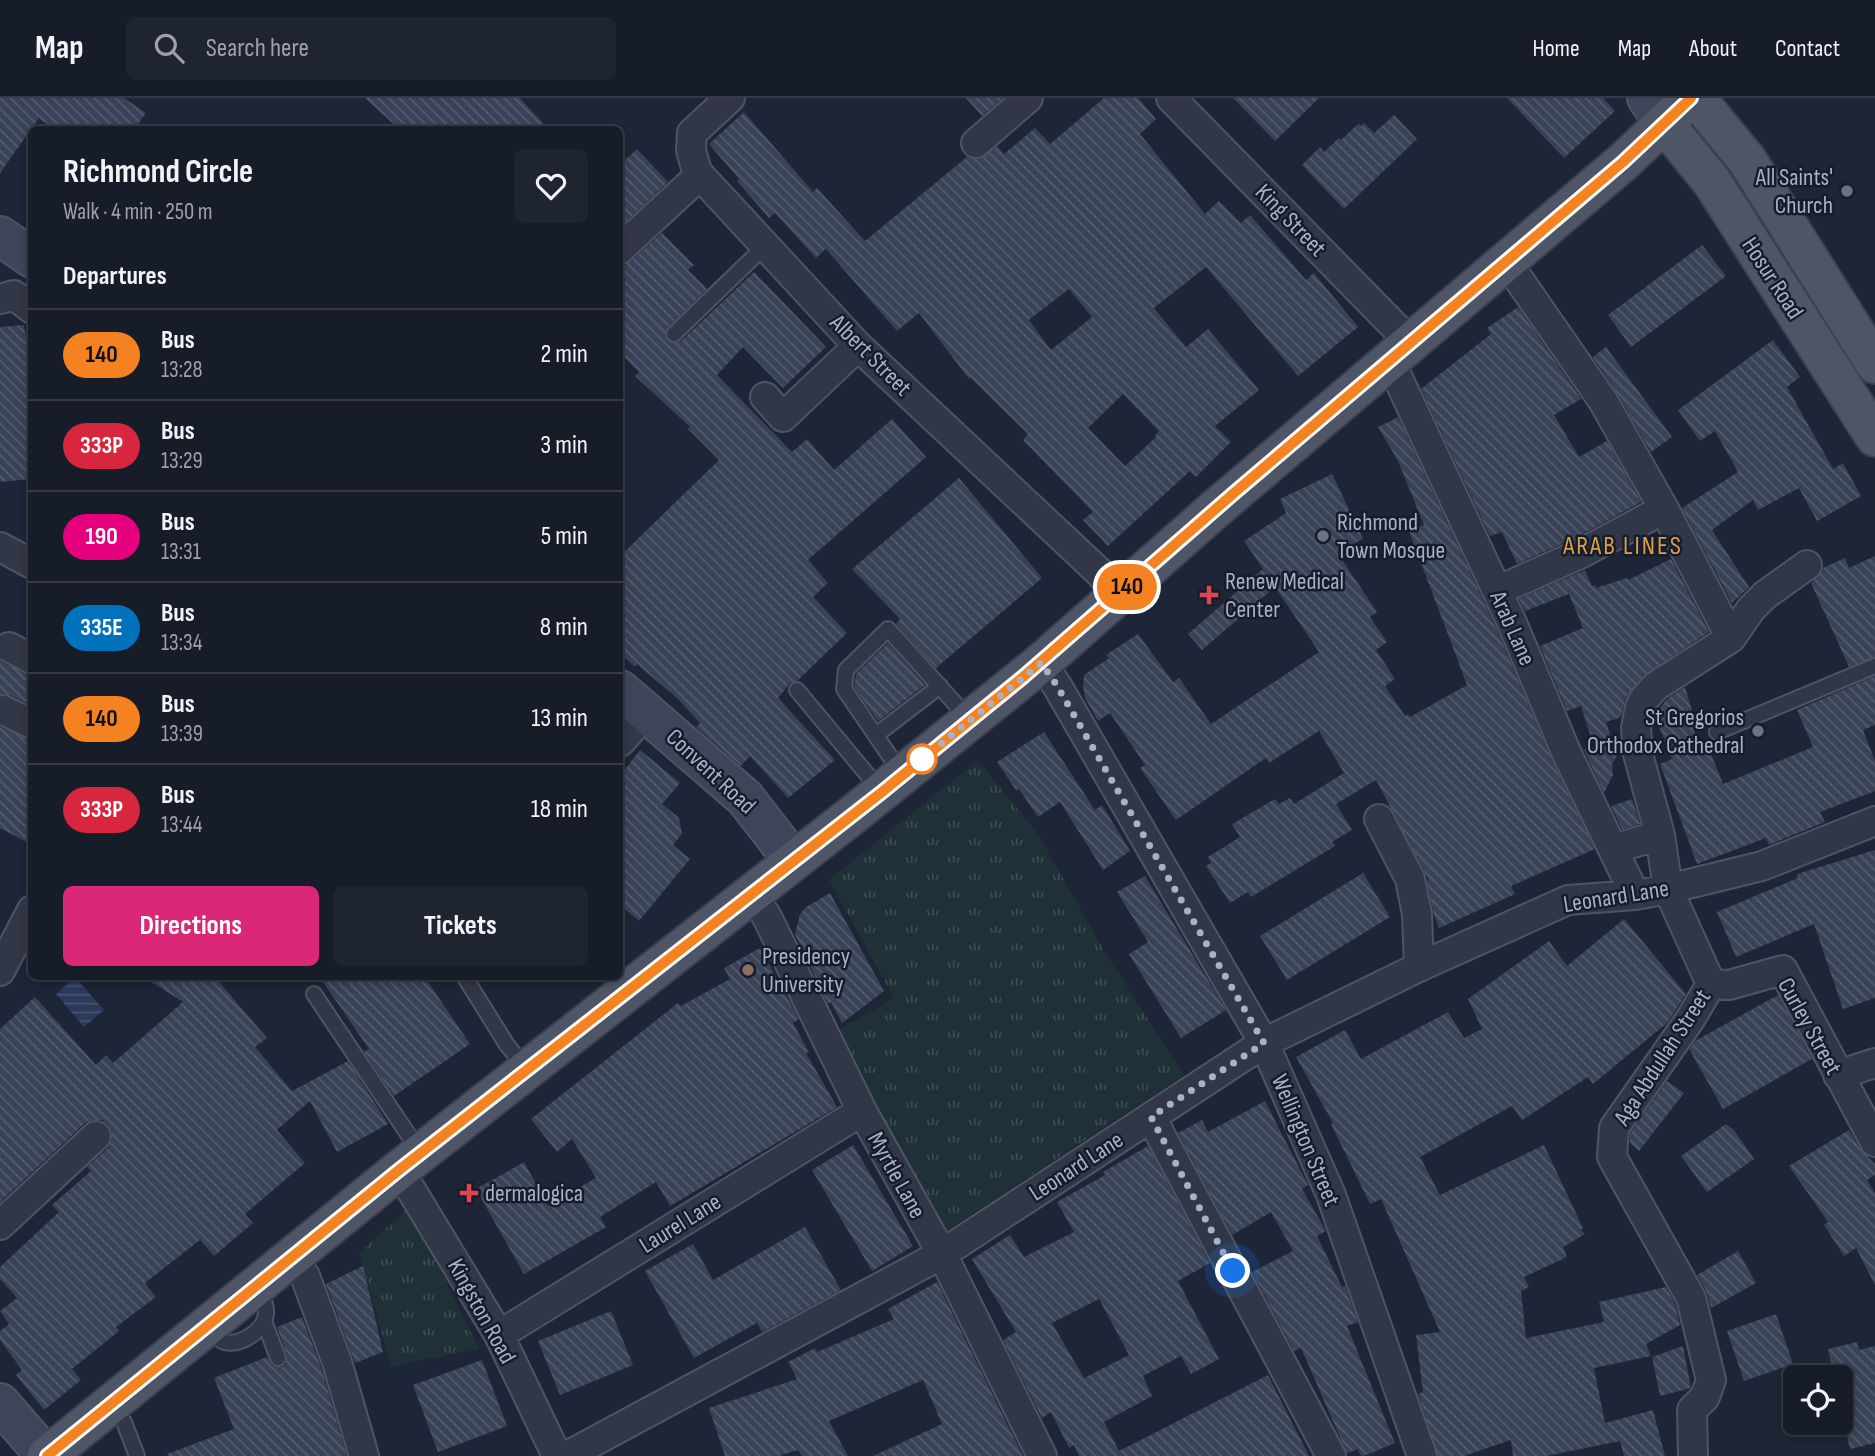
<!DOCTYPE html>
<meta charset="utf-8">
<style>
body{margin:0;font-family:"Sofia Sans Condensed",sans-serif;background:#1f2530;color:#f1f3f6;height:100vh;display:flex;flex-direction:column;font-size:26px;white-space:nowrap}
*{box-sizing:border-box;margin:0}
p{font-size:23px;color:#9ea1a8}
.icon{flex:none;width:38px;height:38px;fill:none;stroke:currentColor;stroke-width:2;stroke-linecap:round;stroke-linejoin:round}
.map{position:relative;flex:1;overflow:hidden}
.sheet{position:absolute;left:28px;top:28px;width:595px;height:854px;display:flex;flex-direction:column;background:#161c28;border-radius:10px;box-shadow:0 4px 10px #0003,0 0 0 2px #353a45}
.sheet>*{flex:none}
.badge{padding:0 14px;border-radius:23px;font-size:24px;line-height:46px}
.tools{position:absolute;left:1783px;top:1267px;display:grid;gap:14px}
.tools a{display:grid;place-items:center;width:70px;height:70px;border-radius:10px;background:#161c28;box-shadow:0 4px 10px #0003,0 0 0 2px #353a45;font-size:35px}
.you{position:absolute;width:35px;height:35px;margin:-18px;border:5px solid #fff;border-radius:50%;background:#1a73e8;box-shadow:0 0 0 10px #1a73e833}
.map>.badge{position:absolute;translate:-50% -50%;box-shadow:0 0 0 4px #fff}
h2{padding:0 35px;font-size:26px;line-height:63px}
.round{display:grid;place-items:center;flex:none;width:74px;height:74px;border-radius:10px;background:#1f2530}
.summary{display:flex;align-items:center;justify-content:space-between;height:119px;padding:0 35px}
h1{font-size:33px;font-weight:700;line-height:52px}
.action{display:flex;gap:14px;margin-top:auto;padding:14px 35px}
.action a{flex:1;height:80px;border-radius:10px;background:#db2777;color:#fff;font-size:28px;font-weight:700;line-height:80px;text-align:center}
.action a+a{background:#1f2530;color:#f1f3f6}
ul{padding:0;list-style:none}
li{display:flex;align-items:center;gap:21px;height:91px;padding:0 35px;border-top:2px solid #353a45}
li div{flex:1}
li b{display:block;font-size:26px}
li em{font-style:normal}
li .badge{min-width:77px;font-weight:700;text-align:center}
header{display:flex;align-items:center;gap:42px;box-sizing:border-box;height:98px;padding:0 35px;background:#161c28;border-bottom:2px solid #353a45}
header strong{font-size:33px}
nav{display:flex;gap:38px;margin-inline-start:auto;font-size:24px}
.search{width:490px;height:63px;background:#1f2530;display:flex;align-items:center;gap:18px;box-sizing:border-box;padding:0 24px;border-radius:10px;color:#9ea1a8;font-size:26px}
.map>svg:first-child{display:block}
</style>
<header>
<strong>Map</strong>
<div class="search"><svg class="icon" aria-label="search" viewBox="0 0 24 24"><circle cx="10" cy="10" r="6"/><path d="M15 15l6 6"/></svg>Search here</div>
<nav><a>Home</a><a>Map</a><a>About</a><a>Contact</a></nav>
</header>
<div class="map">
<svg width="1875" height="1358" viewBox="0 0 1875 1358">
<defs>
<pattern id="grass-tufts" width="24" height="20" patternUnits="userSpaceOnUse" patternTransform="scale(1.75)"><rect width="24" height="20" fill="#1f3137"/><path d="M3 7l-1-3M5 7V3M7 7l1-3M15 17l-1-3M17 17v-4M19 17l1-3" fill="none" stroke="#3d4c52"/></pattern>
<pattern id="water-rules" width="6" height="5" patternUnits="userSpaceOnUse" patternTransform="scale(1.75)"><rect width="6" height="5" fill="#2c395b"/><path d="M0 2.5h6" fill="none" stroke="#485371"/></pattern>
<pattern id="building-back-hatch" width="6" height="6" patternUnits="userSpaceOnUse" patternTransform="scale(1.75)"><rect width="6" height="6" fill="#394257"/><path d="M-1 5l2 2M0 0l6 6M5-1l2 2" fill="none" stroke="#535b6e"/></pattern>
</defs>
<rect width="100%" height="100%" fill="#1d2536"/>
<path fill="url(#grass-tufts)" d="M 978,662 L 1038,736 L 1106,856 L 1184,977 L 943,1135 L 832,936 L 894,900 L 829,782 Z
M 409,1109 L 479,1251 L 391,1268 L 359,1155 Z"/>
<path fill="url(#water-rules)" d="M 75,879 L 104,912 L 84,929 L 56,896 Z"/>
<path fill="url(#building-back-hatch)" fill-rule="evenodd" d="M 0,0 L 124,0 L 146,15 L 134,32 L 55,32 L 39,20 L 0,75 Z
M 365,0 L 520,0 L 549,32 L 400,32 Z
M 966,0 L 1003,0 L 982,18 Z
M 1104,0 L 1138,0 L 1156,21 L 1140,36 L 1205,116 L 1219,103 L 1241,125 L 1250,117 L 1306,182 L 1314,175 L 1358,229 L 1298,278 L 1206,169 L 1154,210 L 1186,249 L 1208,231 L 1259,292 L 1215,328 L 1231,344 L 1196,379 L 1190,373 L 1108,448 L 1083,422 L 1093,414 L 1023,342 L 1028,336 L 970,279 L 969,281 L 919,215 L 897,233 L 826,151 L 816,160 L 775,115 L 769,120 L 737,83 L 739,81 L 709,46 L 744,14 L 813,94 L 817,90 L 865,143 L 967,59 L 980,61 L 997,48 L 1004,56 L 1035,30 L 1050,46 ZM 1069,191 L 1092,219 L 1051,252 L 1029,222 ZM 1123,296 L 1159,333 L 1155,338 L 1156,339 L 1125,368 L 1088,330 Z
M 1233,0 L 1319,0 L 1275,43 Z
M 1507,0 L 1603,0 L 1615,13 L 1564,60 Z
M 1394,17 L 1417,41 L 1344,111 L 1302,67 L 1320,49 L 1324,54 L 1339,40 L 1341,42 L 1358,26 L 1361,28 L 1364,25 L 1374,35 Z
M 637,51 L 668,84 L 620,129 L 620,67 Z
M 662,135 L 694,167 L 688,172 L 707,191 L 667,230 L 665,238 L 668,243 L 676,245 L 681,243 L 754,174 L 826,249 L 783,290 L 743,249 L 717,277 L 792,354 L 807,341 L 834,372 L 892,321 L 926,359 L 808,462 L 828,485 L 813,499 L 847,535 L 797,583 L 790,585 L 778,600 L 835,662 L 788,700 L 750,658 L 741,668 L 696,629 L 700,625 L 678,601 L 637,566 L 635,569 L 620,555 L 620,458 L 719,362 L 688,331 L 690,329 L 635,278 L 639,274 L 620,255 L 620,167 L 631,163 Z
M 1702,147 L 1726,178 L 1631,249 L 1608,217 Z
M 1518,209 L 1581,301 L 1554,317 L 1579,359 L 1607,343 L 1641,404 L 1575,440 L 1517,466 L 1502,434 L 1490,438 L 1421,291 L 1491,236 L 1487,230 Z
M 24,227 L 26,239 L 32,239 L 32,381 L 0,384 L 0,229 Z
M 1773,242 L 1800,279 L 1787,289 L 1833,371 L 1843,365 L 1861,398 L 1817,423 L 1799,390 L 1758,412 L 1753,402 L 1712,432 L 1749,489 L 1732,505 L 1682,410 L 1738,374 L 1715,333 L 1700,343 L 1678,312 Z
M 1606,249 L 1672,339 L 1651,354 L 1617,295 L 1593,259 Z
M 1398,319 L 1497,532 L 1552,662 L 1595,751 L 1511,788 L 1515,796 L 1439,830 L 1434,817 L 1427,783 L 1429,782 L 1376,682 L 1336,706 L 1352,732 L 1332,744 L 1335,748 L 1251,799 L 1248,794 L 1230,805 L 1206,768 L 1211,765 L 1208,759 L 1240,739 L 1232,726 L 1275,701 L 1279,706 L 1290,700 L 1294,706 L 1344,675 L 1319,633 L 1269,665 L 1266,660 L 1176,722 L 1140,670 L 1145,667 L 1110,615 L 1098,623 L 1085,600 L 1083,589 L 1084,577 L 1109,560 L 1106,557 L 1138,536 L 1173,584 L 1179,580 L 1211,626 L 1319,554 L 1275,489 L 1202,552 L 1188,536 L 1263,471 L 1244,443 L 1286,415 L 1280,401 L 1332,376 L 1363,441 L 1337,454 L 1377,514 L 1370,519 L 1387,544 L 1376,552 L 1395,581 L 1385,588 L 1405,618 L 1408,616 L 1410,619 L 1467,587 L 1409,433 L 1424,427 L 1398,363 L 1378,329 Z
M 959,380 L 1042,480 L 936,570 L 896,526 L 900,521 L 852,471 Z
M 1875,458 L 1875,559 L 1849,569 L 1811,485 L 1822,474 L 1823,470 L 1845,460 L 1849,470 Z
M 1671,461 L 1709,534 L 1644,577 L 1625,601 L 1621,619 L 1606,624 L 1617,658 L 1612,666 L 1613,677 L 1604,695 L 1584,652 L 1594,649 L 1581,608 L 1567,613 L 1540,548 L 1583,530 L 1569,496 L 1525,513 L 1519,501 L 1585,472 L 1592,488 L 1595,487 L 1596,490 L 1627,480 L 1628,482 Z
M 888,545 L 925,587 L 878,623 L 854,589 L 855,583 L 856,576 Z
M 0,563 L 32,577 L 32,607 L 10,597 L 0,596 Z
M 1875,578 L 1875,627 L 1863,632 L 1875,663 L 1875,693 L 1820,714 L 1825,724 L 1769,747 L 1766,740 L 1697,766 L 1660,666 L 1672,661 L 1657,623 L 1654,624 L 1656,615 L 1667,601 L 1685,589 L 1692,613 L 1687,614 L 1701,651 L 1708,648 L 1723,686 L 1813,649 L 1797,612 Z
M 0,629 L 32,642 L 32,747 L 0,730 Z
M 1044,634 L 1095,712 L 1102,707 L 1130,753 L 1103,772 L 1060,704 L 1038,719 L 1019,691 L 1016,692 L 997,664 Z
M 640,652 L 680,685 L 662,706 L 679,720 L 682,736 L 673,747 L 690,761 L 639,823 L 620,807 L 620,678 Z
M 1632,701 L 1640,726 L 1622,731 L 1611,708 Z
M 1875,752 L 1875,900 L 1843,911 L 1814,826 L 1736,859 L 1717,814 L 1798,780 L 1797,776 Z
M 1363,775 L 1390,819 L 1287,882 L 1260,838 Z
M 1145,778 L 1226,912 L 1181,940 L 1129,856 L 1148,844 L 1117,794 Z
M 830,795 L 884,893 L 842,925 L 831,904 L 828,906 L 795,836 L 800,816 L 806,809 Z
M 1624,821 L 1686,896 L 1667,925 L 1593,986 L 1588,979 L 1522,1022 L 1512,1008 L 1420,1059 L 1440,1097 L 1544,1047 L 1583,1130 L 1581,1132 L 1585,1136 L 1563,1149 L 1567,1159 L 1524,1179 L 1529,1189 L 1521,1193 L 1526,1240 L 1604,1224 L 1599,1204 L 1666,1189 L 1675,1206 L 1680,1227 L 1646,1246 L 1651,1258 L 1594,1270 L 1605,1325 L 1653,1312 L 1665,1358 L 1624,1358 L 1620,1343 L 1546,1358 L 1513,1358 L 1511,1342 L 1464,1358 L 1438,1358 L 1418,1296 L 1423,1294 L 1416,1237 L 1440,1234 L 1381,1101 L 1370,1106 L 1331,1026 L 1333,1025 L 1296,959 L 1345,932 L 1361,961 L 1448,914 L 1464,940 L 1482,931 L 1468,901 L 1549,843 L 1567,868 Z
M 760,850 L 799,921 L 793,925 L 809,954 L 806,955 L 837,1009 L 670,1108 L 656,1084 L 600,1119 L 606,1129 L 524,1176 L 476,1091 L 524,1064 L 548,1108 L 596,1080 L 572,1041 L 557,1054 L 531,1021 L 678,905 L 681,908 L 730,881 L 724,870 Z
M 142,878 L 214,878 L 267,940 L 255,949 L 292,993 L 348,963 L 388,1026 L 337,1054 L 310,1003 L 277,1032 L 305,1065 L 245,1116 L 253,1125 L 214,1158 L 200,1142 L 145,1185 L 156,1199 L 116,1229 L 119,1233 L 72,1271 L 81,1282 L 44,1312 L 16,1277 L 22,1272 L 0,1242 L 0,1233 L 9,1226 L 0,1213 L 17,1200 L 0,1181 L 0,1169 L 59,1114 L 52,1107 L 91,1073 L 87,1069 L 108,1050 L 112,1042 L 112,1035 L 109,1027 L 102,1022 L 93,1022 L 85,1025 L 0,1104 L 0,931 L 35,899 L 96,967 L 106,957 L 113,965 L 183,904 Z
M 319,878 L 424,878 L 470,946 L 394,998 L 364,954 L 369,951 Z
M 1778,897 L 1812,961 L 1723,1011 L 1689,951 L 1695,943 Z
M 1667,983 L 1684,995 L 1639,1053 L 1630,1045 L 1630,1036 Z
M 1265,1003 L 1308,1087 L 1302,1091 L 1326,1133 L 1317,1138 L 1342,1189 L 1345,1188 L 1358,1224 L 1347,1228 L 1395,1345 L 1364,1358 L 1361,1358 L 1358,1351 L 1347,1355 L 1301,1250 L 1294,1253 L 1252,1174 L 1293,1153 L 1271,1114 L 1232,1137 L 1178,1035 L 1202,1022 L 1208,1034 Z
M 1726,1026 L 1734,1032 L 1754,1061 L 1707,1094 L 1681,1058 Z
M 1849,1032 L 1861,1052 L 1875,1066 L 1875,1077 L 1867,1082 L 1875,1095 L 1875,1187 L 1856,1150 L 1844,1158 L 1824,1127 L 1828,1124 L 1789,1068 Z
M 853,1047 L 913,1148 L 872,1173 L 812,1072 Z
M 1148,1048 L 1210,1165 L 1178,1183 L 1219,1261 L 1191,1276 L 1181,1258 L 1143,1278 L 1152,1298 L 1104,1324 L 1119,1353 L 1268,1277 L 1309,1358 L 1079,1358 L 1074,1347 L 1069,1350 L 1051,1314 L 1042,1320 L 1003,1242 L 1016,1234 L 972,1161 L 1010,1137 L 1024,1159 L 1074,1134 L 1057,1104 L 1105,1077 L 1103,1074 ZM 1099,1201 L 1129,1257 L 1084,1280 L 1052,1225 Z
M 805,1129 L 841,1192 L 762,1234 L 757,1225 L 694,1260 L 645,1173 L 693,1146 L 713,1182 Z
M 1738,1153 L 1756,1185 L 1711,1210 L 1706,1192 L 1697,1177 Z
M 363,1168 L 383,1254 L 355,1265 L 326,1186 Z
M 937,1184 L 1023,1358 L 873,1358 L 942,1326 L 923,1282 L 829,1323 L 848,1358 L 802,1358 L 798,1352 L 779,1358 L 725,1358 L 709,1310 L 797,1281 L 788,1264 L 815,1250 L 817,1254 L 894,1221 L 888,1211 Z
M 611,1213 L 633,1267 L 560,1297 L 538,1243 Z
M 1776,1216 L 1793,1266 L 1744,1283 L 1727,1233 Z
M 302,1219 L 321,1269 L 347,1358 L 168,1358 L 167,1356 L 234,1331 L 214,1280 L 267,1259 L 272,1268 L 282,1269 L 286,1266 L 287,1257 L 277,1229 Z
M 1857,1244 L 1859,1252 L 1875,1248 L 1875,1345 L 1850,1351 L 1841,1310 L 1841,1279 L 1834,1279 L 1828,1251 Z
M 1683,1248 L 1691,1290 L 1660,1298 L 1652,1259 Z
M 482,1262 L 507,1328 L 438,1354 L 413,1287 Z"/>
<g fill="none" stroke-linecap="round" stroke-linejoin="round">
<defs>
<path id="lane" d="M 674,236 L 766,147
M 797,592 L 881,693
M 1717,634 L 1875,568
M 876,637 L 940,588
M 902,676 L 844,591 L 846,572 L 888,531 L 969,621
M 464,878 L 507,947 L 526,970
M 314,896 L 420,1054
M 264,1223 L 278,1260
M 207,1231 C 212,1236 218,1242 225,1244 C 241,1248 265,1232 266,1215 C 267,1206 261,1196 258,1188
M 111,1309 L 124,1324 L 137,1358"/>
<path id="street" d="M 730,0 L 692,35 L 691,52 L 697,74 L 858,248 L 1099,474 L 1119,496
M 1171,0 L 1410,244
M 976,45 L 1028,0
M 620,151 L 700,77
M 1506,163 L 1603,303 L 1664,411 L 1731,540
M 0,201 L 14,197 L 32,211
M 1390,263 L 1512,525 L 1567,656 L 1635,797
M 765,299 L 783,319 L 858,248
M 0,449 L 32,466
M 1497,493 L 1582,455 L 1664,411
M 9,549 L 32,561
M 1041,565 L 1056,586 L 1264,945 L 1331,1097 L 1422,1358
M 3,612 L 32,626
M 620,644 L 647,614
M 1379,721 L 1410,781 L 1417,816 L 1419,869
M 1613,751 L 1660,737
M 751,797 L 766,817 L 862,1013 L 942,1156 L 1042,1358
M 0,873 L 32,812
M 1711,886 L 1668,791 L 1660,737 L 1638,656 L 1636,630 L 1640,609 L 1645,600 L 1656,588 L 1731,540 L 1751,511 L 1765,497 L 1807,467
M 1711,886 L 1729,887 L 1783,872 L 1875,1044
M 1838,977 L 1875,965
M 1151,1019 L 1331,1358
M 399,1072 L 499,1237 L 557,1358
M 0,1127 L 96,1038
M 290,1160 L 305,1178 L 337,1264 L 364,1358
M 499,1237 L 862,1013
M 567,1358 L 942,1156 L 1264,945 L 1419,869 L 1568,802 L 1635,797 L 1668,791 L 1762,768 L 1875,723
M 1693,1358 L 1692,1312 L 1705,1299 L 1711,1282 L 1691,1200 L 1612,1059 L 1614,1030 L 1691,920 L 1711,886"/>
<path id="secondary" d="M 1647,0 L 1664,25
M 0,138 L 32,160
M 620,592 L 745,700 L 793,762
M 0,1305 L 46,1358"/>
<path id="primary" d="M 1696,0 L 1747,62 L 1875,266
M 1664,25 L 1712,84 L 1875,339
M 47,1358 L 399,1072 L 855,715 L 1041,565 L 1213,413 L 1623,64 L 1691,0"/>
</defs>
<use href="#lane" stroke="#4e5465" stroke-width="18"/>
<use href="#street" stroke="#4e5465" stroke-width="32"/>
<use href="#secondary" stroke="#4e5465" stroke-width="42"/>
<use href="#primary" stroke="#3a4050" stroke-width="42"/>
<use href="#lane" stroke="#313747" stroke-width="14"/>
<use href="#street" stroke="#313747" stroke-width="28"/>
<use href="#secondary" stroke="#3e455a" stroke-width="38"/>
<use href="#primary" stroke="#4e5567" stroke-width="38"/>
</g>
<g fill="none" stroke-linecap="round" stroke-linejoin="round">
<defs>
<path id="line" d="M 47,1358 L 399,1072 L 882,694 L 1023,579 L 1234,395 L 1623,64 L 1691,0"/>
</defs>
<use href="#line" stroke="#fff" stroke-width="16"/>
<use href="#line" stroke="#f58220" stroke-width="10"/>
<path stroke="#aab1c4" stroke-width="7" stroke-dasharray="0 12.6" d="M 922,661 L 1041,565 L 1056,586 L 1264,945 L 1151,1019 L 1233,1173"/>
</g>
<g fill="#6b7280" stroke="#171c2b" stroke-width="2.5">
<circle cx="1847" cy="93" r="7"/>
<circle cx="1323" cy="438" r="7"/>
<circle cx="1758" cy="633" r="7"/>
</g>
<g fill="#e0444e" stroke="#171c2b" stroke-width="2.5">
<path d="M1205.5 486.5h7v7h7v7h-7v7h-7v-7h-7v-7h7z"/>
<path d="M465.5 1084.5h7v7h7v7h-7v7h-7v-7h-7v-7h7z"/>
</g>
<circle fill="#fff" stroke="#f58220" stroke-width="3.5" cx="922" cy="661" r="14"/>
<circle fill="#8d6e63" stroke="#171c2b" stroke-width="2.5" cx="748" cy="872" r="7"/>
<g text-anchor="middle" stroke-width="5" stroke-linejoin="round" paint-order="stroke">
<g font-size="24" fill="#aab1c4" stroke="#171c2b" text-anchor="start">
<text x="1833" y="87" text-anchor="end">All Saints'<tspan x="1833" dy="28">Church</tspan></text>
<text x="1337" y="432">Richmond<tspan x="1337" dy="28">Town Mosque</tspan></text>
<text x="1225" y="491">Renew Medical<tspan x="1225" dy="28">Center</tspan></text>
<text x="1744" y="627" text-anchor="end">St Gregorios<tspan x="1744" dy="28">Orthodox Cathedral</tspan></text>
<text x="762" y="866">Presidency<tspan x="762" dy="28">University</tspan></text>
<text x="485" y="1103">dermalogica</text>
</g>
<g font-size="24" fill="#aab1c4" stroke="#171c2b">
<text transform="translate(1291 122) rotate(46)" y="8">King Street</text>
<text transform="translate(1773 180) rotate(57)" y="8">Hosur Road</text>
<text transform="translate(871 257) rotate(45)" y="8">Albert Street</text>
<text transform="translate(1513 530) rotate(66)" y="8">Arab Lane</text>
<text transform="translate(711 673) rotate(43)" y="8">Convent Road</text>
<text transform="translate(1616 798) rotate(-9)" y="8">Leonard Lane</text>
<text transform="translate(1810 928) rotate(61)" y="8">Curley Street</text>
<text transform="translate(1662 959) rotate(-57)" y="8">Aga Abdullah Street</text>
<text transform="translate(1306 1042) rotate(67)" y="8">Wellington Street</text>
<text transform="translate(1076 1068) rotate(-33)" y="8">Leonard Lane</text>
<text transform="translate(897 1077) rotate(61)" y="8">Myrtle Lane</text>
<text transform="translate(680 1125) rotate(-32)" y="8">Laurel Lane</text>
<text transform="translate(482 1213) rotate(61)" y="8">Kingston Road</text>
</g>
<g font-size="26" letter-spacing="2" fill="#da9e4f" stroke="#171c2b">
<text x="1623" y="456">ARAB LINES</text>
</g>
</g>
</svg>
<div class="tools">
<a><svg class="icon" aria-label="locate" viewBox="0 0 24 24"><circle cx="12" cy="12" r="6"/><path d="M12 2v4M12 18v4M2 12h4M18 12h4"/></svg></a>
</div>
<div class="you" style="left:1233px;top:1173px"></div>
<b class="badge" style="left:1127px;top:489px;background:#f58220;color:#111">140</b>
<section class="sheet">
<div class="summary"><div><h1>Richmond Circle</h1><p>Walk · 4 min · 250 m</p></div><a class="round"><svg class="icon" aria-label="heart" viewBox="0 0 24 24"><path d="M12 20l-8-8c-3-5 5-10 8-4 3-6 11-1 8 4z"/></svg></a></div>
<h2>Departures</h2>
<ul>
<li><span class="badge" style="background:#f58220;color:#111">140</span><div><b>Bus</b><p>13:28</p></div><em>2 min</em></li>
<li><span class="badge" style="background:#d7263d;color:#fff">333P</span><div><b>Bus</b><p>13:29</p></div><em>3 min</em></li>
<li><span class="badge" style="background:#e6007e;color:#fff">190</span><div><b>Bus</b><p>13:31</p></div><em>5 min</em></li>
<li><span class="badge" style="background:#0072bc;color:#fff">335E</span><div><b>Bus</b><p>13:34</p></div><em>8 min</em></li>
<li><span class="badge" style="background:#f58220;color:#111">140</span><div><b>Bus</b><p>13:39</p></div><em>13 min</em></li>
<li><span class="badge" style="background:#d7263d;color:#fff">333P</span><div><b>Bus</b><p>13:44</p></div><em>18 min</em></li>
</ul>
<div class="action"><a>Directions</a><a>Tickets</a></div>
</section>
</div>
